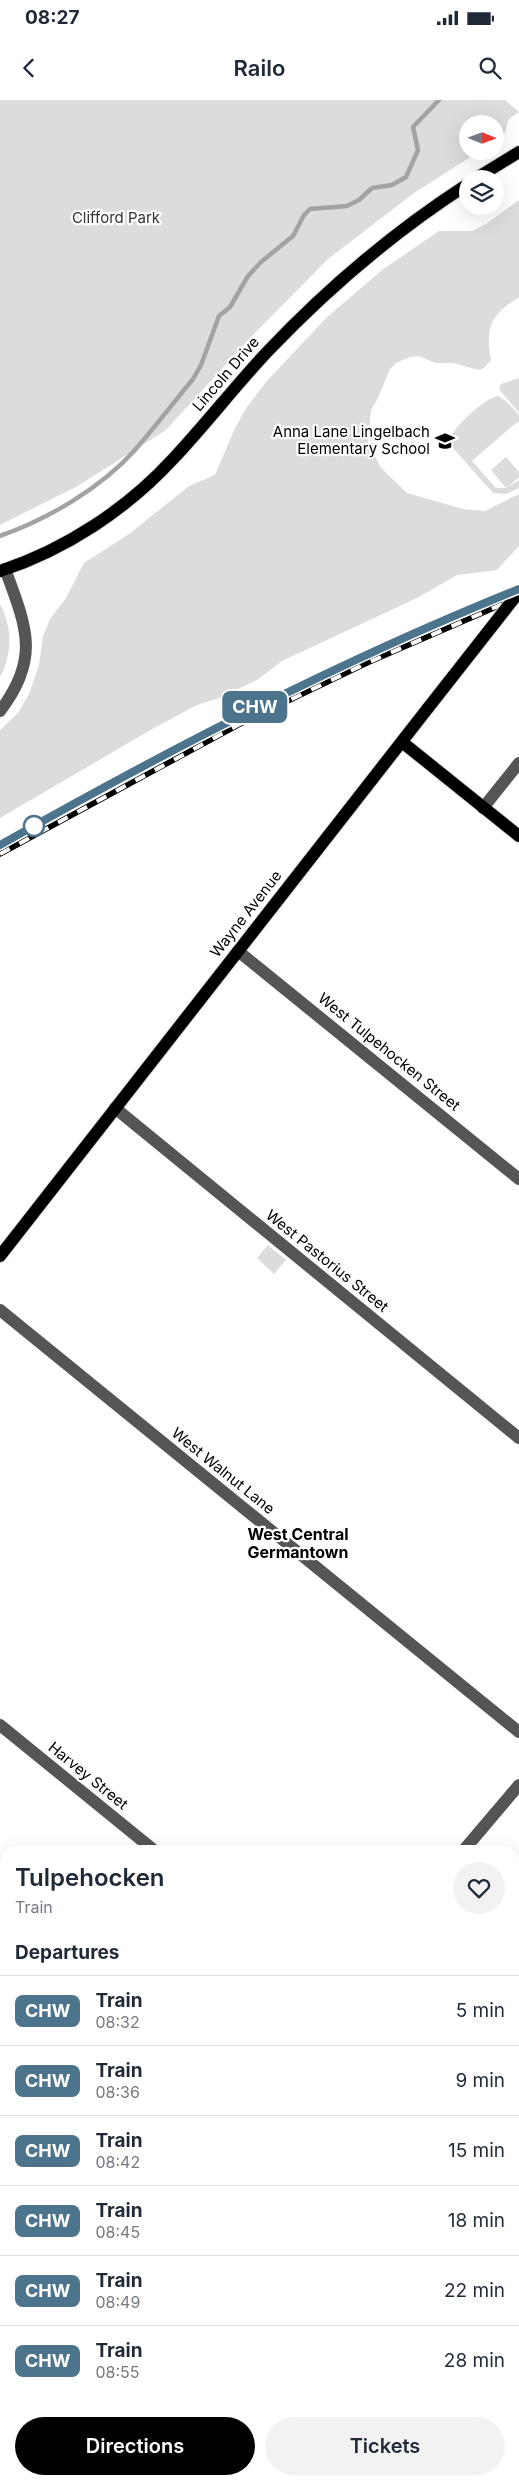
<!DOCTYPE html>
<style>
body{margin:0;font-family:Inter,sans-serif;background:#f2f2f3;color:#1f2937;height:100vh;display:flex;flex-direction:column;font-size:19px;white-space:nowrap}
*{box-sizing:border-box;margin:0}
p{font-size:16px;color:#747a83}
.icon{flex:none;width:28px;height:28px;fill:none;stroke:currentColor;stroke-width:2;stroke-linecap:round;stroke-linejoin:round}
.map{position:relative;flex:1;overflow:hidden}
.panel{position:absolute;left:0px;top:1745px;width:520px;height:640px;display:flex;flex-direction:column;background:#fff;border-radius:20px 20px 0 0;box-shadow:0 5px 20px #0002}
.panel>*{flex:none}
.badge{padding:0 10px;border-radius:8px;font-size:18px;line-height:32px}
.needle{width:32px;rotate:91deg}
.buttons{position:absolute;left:459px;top:15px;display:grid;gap:10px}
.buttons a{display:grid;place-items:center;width:45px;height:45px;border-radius:50%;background:#fff;box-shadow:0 5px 20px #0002;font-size:25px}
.map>.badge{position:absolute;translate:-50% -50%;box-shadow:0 0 0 2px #fff}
h2{padding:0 15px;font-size:19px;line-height:45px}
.round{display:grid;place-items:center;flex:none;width:52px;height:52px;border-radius:26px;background:#f2f2f3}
.summary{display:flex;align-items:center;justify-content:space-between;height:85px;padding:0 15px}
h1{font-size:24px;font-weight:600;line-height:38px}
.primary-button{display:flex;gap:10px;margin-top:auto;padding:10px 15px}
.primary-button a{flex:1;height:58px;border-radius:30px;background:#000;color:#fff;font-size:20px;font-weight:600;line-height:58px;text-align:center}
.primary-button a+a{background:#f2f2f3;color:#1f2937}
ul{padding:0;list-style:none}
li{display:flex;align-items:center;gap:15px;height:70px;padding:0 15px;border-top:1px solid #e0e1e3}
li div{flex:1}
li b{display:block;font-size:19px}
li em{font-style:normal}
li .badge{min-width:55px;font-weight:700;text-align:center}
.status{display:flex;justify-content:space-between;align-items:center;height:35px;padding:0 25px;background:#fff;direction:ltr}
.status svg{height:14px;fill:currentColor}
header{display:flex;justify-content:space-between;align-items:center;height:65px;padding:0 15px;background:#fff;font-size:22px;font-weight:600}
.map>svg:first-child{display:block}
</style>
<div class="status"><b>08:27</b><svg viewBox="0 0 49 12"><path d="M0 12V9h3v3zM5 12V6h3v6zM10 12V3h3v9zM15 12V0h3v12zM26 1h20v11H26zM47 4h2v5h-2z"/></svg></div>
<header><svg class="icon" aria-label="back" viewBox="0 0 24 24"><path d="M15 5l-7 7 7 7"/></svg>Railo<svg class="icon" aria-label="search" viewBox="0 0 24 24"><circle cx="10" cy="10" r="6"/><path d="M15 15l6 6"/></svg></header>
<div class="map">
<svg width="519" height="2385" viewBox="0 0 519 2385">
<rect width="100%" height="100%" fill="#fff"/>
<path fill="#dcdcdc" d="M 0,0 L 505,0 L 519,12 L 509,19 C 504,32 509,33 495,42 L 495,24 L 468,24 L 468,51 L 480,51 L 414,93 L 328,159 L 251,237 L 166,330 L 76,387 L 0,425 Z
M 519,100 L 519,197 C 491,215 485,226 491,260 L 484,268 L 479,270 L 453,263 L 435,263 L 419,256 L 410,257 L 396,263 L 390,269 L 378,298 L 371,310 L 368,343 L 381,368 L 407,393 L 463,409 L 485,411 L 519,394 L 519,446 L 497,470 L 457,475 L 419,497 L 282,561 L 257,580 L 219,598 L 197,605 L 154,628 L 0,718 L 0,630 L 18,613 L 29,594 L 39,565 L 43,536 L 50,519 L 66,498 L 84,463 L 129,434 L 189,386 L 215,375 L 235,328 L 247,307 L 266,282 L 326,218 L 382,170 L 439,131 L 472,131 L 486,124 Z
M 519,278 L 519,313 L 499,289 L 501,284 Z
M 498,296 L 506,301 L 519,315 L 519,323 L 517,322 L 472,361 L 496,388 L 506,388 L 491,370 L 506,357 L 519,372 L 519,377 L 508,387 L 519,380 L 519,388 L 506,394 L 493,393 L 453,348 L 450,339 C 453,327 486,297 498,296 Z
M 0,504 C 13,528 12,554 0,577 Z
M 268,1145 L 286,1160 L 274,1174 L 257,1158 Z
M 6,2306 L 6,2379 L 110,2379 L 118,2385 L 0,2385 L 0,2314 Z"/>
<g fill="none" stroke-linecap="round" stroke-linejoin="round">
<path stroke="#a3a3a3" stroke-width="4.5" d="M 0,436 C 48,419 101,388 135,350 C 155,327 174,302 193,279 L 201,265 L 219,216 L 230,207 L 248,176 L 261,162 L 293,136 L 304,115 L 310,109 L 347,106 L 359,100 L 372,88 L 392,85 L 406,77 L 418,50 L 413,27 L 439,0"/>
<defs>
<path id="major" d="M 475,79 L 519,52
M 0,471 C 65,450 127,409 173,359 C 206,324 235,286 268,251 C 328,188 395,131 468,84
M 402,642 L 519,736
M 0,1156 L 428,608"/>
</defs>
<use href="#major" stroke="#dbdbdb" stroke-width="14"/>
<path stroke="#555" stroke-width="12" d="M 0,611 C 41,558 26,526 5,469
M 483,708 L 519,663
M 238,851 L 519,1079
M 115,1008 L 519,1338
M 0,1210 L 519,1632
M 0,1625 L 155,1751
M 463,1751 L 519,1685
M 0,1865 L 6,1870
M 514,2045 L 519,2049
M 0,2108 L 6,2113
M 514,2131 L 519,2124
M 0,2293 L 6,2286
M 514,2305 L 519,2310
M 333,2379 L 341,2385"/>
<use href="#major" stroke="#000" stroke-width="12"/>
<defs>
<path id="rail" d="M 198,638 C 300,580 410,533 519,489
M 0,745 L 138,670
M 0,754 L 238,625 L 367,563 L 519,497"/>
</defs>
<use href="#rail" stroke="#000" stroke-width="5.5"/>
<use href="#rail" stroke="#fff" stroke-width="4" stroke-dasharray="11" stroke-linecap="butt"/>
<defs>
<path id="major-bridge" d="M 428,608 L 519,492"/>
</defs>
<use href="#major-bridge" stroke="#dbdbdb" stroke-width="14" stroke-linecap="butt"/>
<use href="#major-bridge" stroke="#000" stroke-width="12"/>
</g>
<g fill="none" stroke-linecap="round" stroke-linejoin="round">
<defs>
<path id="line" d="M 0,745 C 168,650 340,561 519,489"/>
</defs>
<use href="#line" stroke="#fff" stroke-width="11"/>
<use href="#line" stroke="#4c748c" stroke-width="8"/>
</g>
<defs>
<symbol id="school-bare" viewBox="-9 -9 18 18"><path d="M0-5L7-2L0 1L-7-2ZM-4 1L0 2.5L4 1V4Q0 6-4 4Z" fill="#000" stroke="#fff" stroke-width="2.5" paint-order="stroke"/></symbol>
</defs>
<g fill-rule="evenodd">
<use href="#school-bare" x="431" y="327" width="28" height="28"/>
</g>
<circle fill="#fff" stroke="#4c748c" stroke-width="2.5" cx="34" cy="726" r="10"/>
<g text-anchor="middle" stroke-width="4.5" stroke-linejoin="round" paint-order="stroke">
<g font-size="15" fill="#333" stroke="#fff">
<text x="116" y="123">Clifford Park</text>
</g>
<g font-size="15" fill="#000" stroke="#fff">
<text transform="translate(226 274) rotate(-49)" y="5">Lincoln Drive</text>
<text transform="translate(246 814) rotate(-52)" y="5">Wayne Avenue</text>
<text transform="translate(389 952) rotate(39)" y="5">West Tulpehocken Street</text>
<text transform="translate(327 1161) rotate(39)" y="5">West Pastorius Street</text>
<text transform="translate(223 1371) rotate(39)" y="5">West Walnut Lane</text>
<text transform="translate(88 1676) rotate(39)" y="5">Harvey Street</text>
</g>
<g font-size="15" fill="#000" stroke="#fff" text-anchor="end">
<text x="430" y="337">Anna Lane Lingelbach<tspan x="430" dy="17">Elementary School</tspan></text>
</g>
<g font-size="16" font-weight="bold" fill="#000" stroke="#fff">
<text x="298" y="1440">West Central<tspan x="298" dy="18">Germantown</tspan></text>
</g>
</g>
</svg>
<div class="buttons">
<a><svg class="needle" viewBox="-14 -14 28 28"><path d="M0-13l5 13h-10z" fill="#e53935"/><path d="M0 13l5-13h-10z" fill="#747a83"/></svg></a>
<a><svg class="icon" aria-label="layers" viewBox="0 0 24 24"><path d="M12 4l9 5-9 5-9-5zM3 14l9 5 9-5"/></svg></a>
</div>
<b class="badge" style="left:255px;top:607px;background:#4c748c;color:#fff">CHW</b>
<section class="panel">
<div class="summary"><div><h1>Tulpehocken</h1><p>Train</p></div><a class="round"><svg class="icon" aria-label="heart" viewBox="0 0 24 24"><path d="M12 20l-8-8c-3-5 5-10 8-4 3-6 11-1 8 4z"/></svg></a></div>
<h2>Departures</h2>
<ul>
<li><span class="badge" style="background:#4c748c;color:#fff">CHW</span><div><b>Train</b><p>08:32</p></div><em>5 min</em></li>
<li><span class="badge" style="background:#4c748c;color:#fff">CHW</span><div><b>Train</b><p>08:36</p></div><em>9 min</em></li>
<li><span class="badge" style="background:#4c748c;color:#fff">CHW</span><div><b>Train</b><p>08:42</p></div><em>15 min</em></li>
<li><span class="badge" style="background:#4c748c;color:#fff">CHW</span><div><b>Train</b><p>08:45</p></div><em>18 min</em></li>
<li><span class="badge" style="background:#4c748c;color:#fff">CHW</span><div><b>Train</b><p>08:49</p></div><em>22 min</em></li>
<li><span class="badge" style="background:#4c748c;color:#fff">CHW</span><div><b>Train</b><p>08:55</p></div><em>28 min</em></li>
</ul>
<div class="primary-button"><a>Directions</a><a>Tickets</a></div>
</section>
</div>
